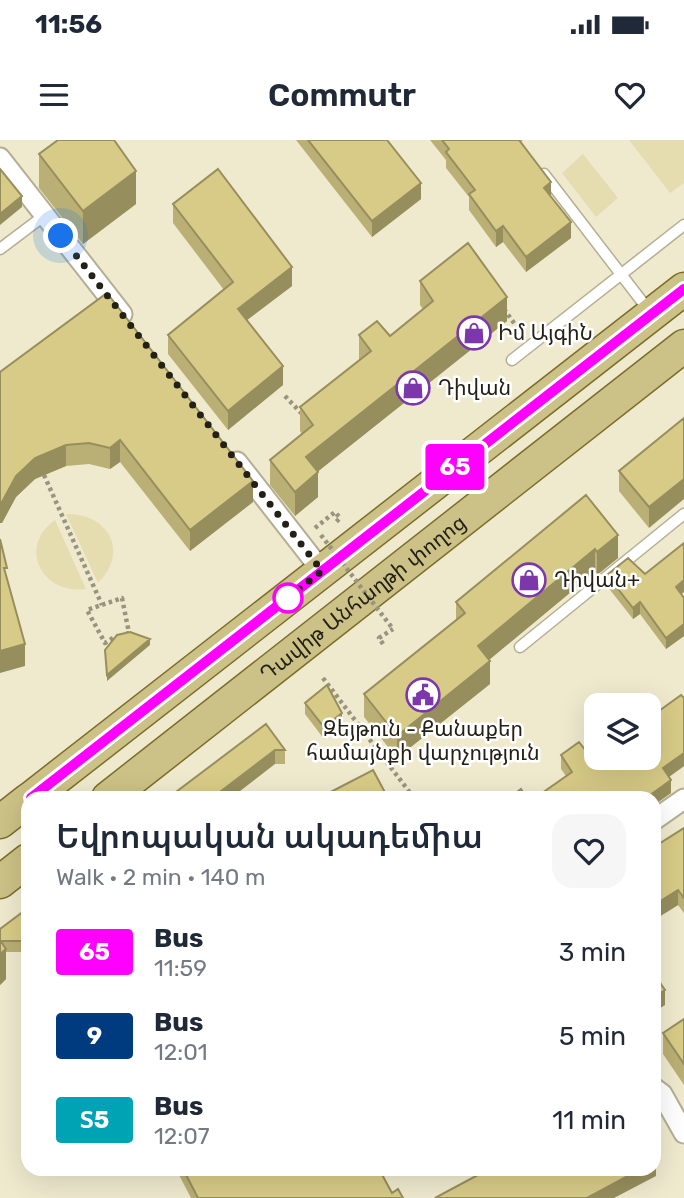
<!DOCTYPE html>
<meta charset="utf-8">
<style>
body{margin:0;font-family:Rubik,"Noto Sans Armenian",sans-serif;background:#f6f6f7;color:#1f2937;height:100vh;display:flex;flex-direction:column;font-size:26px;white-space:nowrap}
*{box-sizing:border-box;margin:0}
p{font-size:23px;color:#747a83}
.icon{flex:none;width:38px;height:38px;fill:none;stroke:currentColor;stroke-width:2;stroke-linecap:round;stroke-linejoin:round}
.map{position:relative;flex:1;overflow:hidden}
.sheet{position:absolute;left:21px;top:651px;width:640px;height:385px;display:flex;flex-direction:column;background:#fff;border-radius:21px;box-shadow:0 7px 28px #0002}
.sheet>*{flex:none}
.badge{padding:0 14px;border-radius:5px;font-size:24px;line-height:46px}
.tools{position:absolute;left:584px;top:553px;display:grid;gap:14px}
.tools a{display:grid;place-items:center;width:77px;height:77px;border-radius:14px;background:#fff;box-shadow:0 7px 28px #0002;font-size:35px}
.you{position:absolute;width:35px;height:35px;margin:-18px;border:5px solid #fff;border-radius:50%;background:#1a73e8;box-shadow:0 0 0 10px #1a73e833}
.map>.badge{position:absolute;translate:-50% -50%;box-shadow:0 0 0 4px #fff}
.round{display:grid;place-items:center;flex:none;width:74px;height:74px;border-radius:21px;background:#f6f6f7}
.head{display:flex;align-items:center;justify-content:space-between;height:119px;padding:0 35px}
h1{font-size:33px;font-weight:600;line-height:52px}
ul{padding:0;list-style:none}
li{display:flex;align-items:center;gap:21px;height:84px;padding:0 35px}
li div{flex:1}
li b{display:block;font-size:26px}
li em{font-style:normal}
li .badge{min-width:77px;font-weight:700;text-align:center}
.status{display:flex;justify-content:space-between;align-items:center;height:49px;padding:0 35px;background:#fff;direction:ltr}
.status svg{height:19px;fill:currentColor}
header{display:flex;justify-content:space-between;align-items:center;height:91px;padding:0 35px;background:#fff;font-size:32px;font-weight:600}
.map>svg:first-child{display:block}
</style>
<div class="status"><b>11:56</b><svg viewBox="0 0 49 12"><path d="M0 12V9h3v3zM5 12V6h3v6zM10 12V3h3v9zM15 12V0h3v12zM26 1h20v11H26zM47 4h2v5h-2z"/></svg></div>
<header><svg class="icon" aria-label="menu" viewBox="0 0 24 24"><path d="M4 6h16M4 12h16M4 18h16"/></svg>Commutr<svg class="icon" aria-label="heart" viewBox="0 0 24 24"><path d="M12 20l-8-8c-3-5 5-10 8-4 3-6 11-1 8 4z"/></svg></header>
<div class="map">
<svg width="684" height="1058" viewBox="0 0 684 1058">
<rect width="100%" height="100%" fill="#efeace"/>
<path fill="#e5dcaf" d="M 629,0 L 684,0 L 684,43 L 670,53 Z
M 583,14 L 618,58 L 596,77 L 562,33 Z
M 66,374 C 108,373 130,411 98,443 Z
M 55,380 L 86,449 C 42,455 17,407 55,380 Z"/>
<g fill="none" stroke-linecap="round" stroke-linejoin="round">
<defs>
<path id="lane" d="M 544,34 L 650,172
M 0,109 L 45,75
M 512,220 L 684,85
M 520,507 L 684,374"/>
<path id="street" d="M 0,18 L 122,174
M 237,322 L 322,431
M 654,680 L 684,659
M 654,948 L 662,954 L 684,993"/>
<g id="primary">
<path d="M 31,658 L 684,149"/>
<path id="s1" d="M 108,658 L 684,206"/>
<path d="M 0,682 L 28,660"/>
<path d="M 0,742 L 28,720"/>
</g>
</defs>
<use href="#lane" stroke="#b4af94" stroke-width="13"/>
<use href="#street" stroke="#b4af94" stroke-width="23"/>
<use href="#primary" stroke="#7b6d2b" stroke-width="35"/>
<path stroke="#98947f" stroke-width="4.5" stroke-dasharray="3.5 3.5" stroke-linecap="butt" d="M 504,169 L 521,193
M 285,256 L 303,275
M 44,335 L 102,465
M 315,388 L 335,372 L 340,378 L 335,383
M 113,498 L 105,503 L 87,470 L 122,458 L 129,493 L 126,494
M 383,504 L 379,498 L 393,489
M 323,538 L 414,658"/>
<use href="#lane" stroke="#fff" stroke-width="10"/>
<use href="#street" stroke="#fff" stroke-width="19"/>
<use href="#primary" stroke="#ccc186" stroke-width="32"/>
<path stroke="#98947f" stroke-width="4.5" stroke-dasharray="3.5 3.5" stroke-linecap="butt" d="M 321,395 L 393,489"/>
</g>
<path fill="#baaf74" d="M 296,0 L 387,0 L 421,59 L 372,97 Z
M 430,0 L 523,0 L 521,2 L 551,57 L 571,98 L 526,132 L 503,102 L 496,107 L 469,70 L 469,57 L 446,28 L 446,20 Z
M 39,14 L 136,64 L 83,104 L 39,48 Z
M 173,64 L 292,146 L 247,180 L 283,245 L 228,290 L 168,214 L 168,195 L 224,150 L 173,83 Z
M 420,141 L 507,181 L 318,331 L 318,357 L 295,376 L 270,345 L 270,320 L 302,294 L 300,291 L 300,267 L 359,220 L 359,195 L 390,196 L 423,169 L 420,165 Z
M 0,232 L 253,362 L 190,411 L 120,322 L 110,329 L 89,324 L 66,326 L 35,339 L 16,357 L 2,383 Z
M 684,278 L 649,388 L 619,351 L 619,331 Z
M 586,355 L 618,418 L 597,435 L 595,432 L 489,520 L 490,544 L 397,618 L 364,577 L 364,554 L 456,480 L 456,462 Z
M 684,403 L 684,452 L 681,454 L 684,458 L 684,496 L 666,509 L 640,474 L 633,479 L 607,446 L 607,435 L 645,434 Z
M 684,558 L 684,626 L 669,637 L 671,653 L 654,665 L 654,658 L 535,658 L 566,636 L 561,629 L 561,615 L 590,616 L 597,618 L 649,618 L 652,576 Z
M 305,563 L 342,585 L 324,599 L 305,574 Z
M 266,584 L 285,610 L 285,624 L 275,624 Z
M 684,688 L 684,773 L 678,765 L 654,780 Z
M 28,768 L 28,812 L 6,812 L 6,839 L 0,845 L 0,789 Z
M 684,879 L 684,945 L 663,914 L 663,893 Z
M 176,1029 L 379,1029 L 392,1053 L 403,1058 L 191,1058 Z"/>
<path fill="#978e5e" d="M 136,31 L 136,64 L 83,104 L 83,71 Z
M 551,42 L 551,58 L 544,48 Z
M 421,43 L 421,59 L 372,97 L 372,81 Z
M 22,56 L 22,67 L 0,85 L 0,74 Z
M 571,82 L 571,98 L 526,132 L 526,117 Z
M 503,86 L 503,102 L 496,107 L 496,91 Z
M 292,127 L 292,146 L 238,187 L 238,169 Z
M 507,157 L 507,181 L 306,341 L 306,317 Z
M 283,226 L 283,245 L 228,290 L 228,271 Z
M 120,300 L 120,322 L 110,329 L 110,308 Z
M 66,305 L 66,326 L 35,339 L 16,357 L 2,383 L 0,383 L 0,362 L 16,336 L 35,318 Z
M 318,332 L 318,357 L 295,376 L 295,352 Z
M 684,339 L 684,359 L 649,388 L 649,367 Z
M 253,341 L 253,362 L 190,411 L 190,390 Z
M 618,395 L 618,418 L 597,435 L 597,412 Z
M 595,409 L 595,432 L 478,529 L 478,506 Z
M 684,440 L 684,452 L 676,458 L 676,447 Z
M 640,462 L 640,474 L 633,479 L 633,468 Z
M 684,484 L 684,496 L 666,509 L 666,498 Z
M 150,499 L 150,505 L 107,541 L 107,535 Z
M 25,504 L 25,526 L 0,533 L 0,511 Z
M 490,521 L 490,544 L 397,618 L 397,596 Z
M 342,573 L 342,585 L 324,599 L 324,587 Z
M 275,610 L 275,624 L 231,658 L 212,658 Z
M 684,613 L 684,626 L 663,641 L 663,628 Z
M 671,640 L 671,653 L 654,665 L 654,658 L 646,658 Z
M 641,652 L 641,658 L 633,658 Z
M 678,750 L 678,765 L 654,780 L 654,765 Z
M 6,809 L 6,839 L 0,845 L 0,814 Z
M 665,850 L 665,865 L 654,872 L 654,857 Z
M 656,1021 L 656,1036 L 614,1058 L 587,1058 L 641,1029 L 654,1029 L 654,1022 Z"/>
<path fill="#d8cb87" stroke="#978e5e" stroke-width="2" d="M 58,0 L 114,0 L 136,31 L 83,71 L 39,14 Z
M 308,0 L 387,0 L 421,43 L 372,81 Z
M 442,0 L 519,0 L 551,42 L 544,48 L 571,82 L 526,117 L 503,86 L 496,91 L 469,54 L 475,50 L 446,12 L 449,9 Z
M 0,29 L 22,56 L 0,74 Z
M 218,29 L 292,127 L 238,169 L 283,226 L 228,271 L 168,195 L 233,142 L 173,64 Z
M 468,103 L 507,157 L 306,317 L 318,332 L 295,352 L 270,320 L 313,285 L 300,267 L 371,211 L 359,195 L 377,181 L 390,196 L 433,161 L 420,141 Z
M 107,153 L 253,341 L 190,390 L 120,300 L 110,308 L 89,303 L 66,305 L 35,318 L 16,336 L 2,362 L 0,362 L 0,232 Z
M 684,278 L 684,339 L 649,367 L 619,331 Z
M 586,355 L 618,395 L 597,412 L 595,409 L 478,506 L 490,521 L 397,596 L 364,554 L 465,473 L 456,462 Z
M 0,399 L 7,428 L 4,428 L 25,504 L 0,511 Z
M 684,403 L 684,440 L 676,447 L 684,458 L 684,484 L 666,498 L 640,462 L 633,468 L 607,435 L 628,418 L 645,434 Z
M 130,492 L 150,499 L 107,535 L 105,510 L 117,495 Z
M 327,545 L 342,573 L 324,587 L 305,563 Z
M 681,555 L 684,558 L 684,613 L 663,628 L 671,640 L 646,658 L 641,652 L 633,658 L 535,658 L 572,632 L 561,615 L 579,602 L 590,616 L 597,611 L 597,618 L 649,618 L 649,584 L 654,580 L 652,576 Z
M 266,584 L 285,610 L 275,610 L 212,658 L 168,658 Z
M 373,630 L 388,658 L 319,658 Z
M 521,649 L 527,658 L 509,658 Z
M 684,688 L 684,758 L 678,750 L 654,765 L 654,707 Z
M 28,768 L 28,801 L 0,801 L 0,789 Z
M 0,800 L 6,809 L 0,814 Z
M 654,834 L 665,850 L 654,857 Z
M 684,879 L 684,924 L 663,893 Z
M 183,1029 L 379,1029 L 392,1053 L 398,1049 L 403,1058 L 198,1058 Z
M 489,1029 L 641,1029 L 587,1058 L 435,1058 Z"/>
<g fill="none" stroke-linecap="round" stroke-linejoin="round">
<defs>
<path id="line" d="M 31,658 L 684,149"/>
</defs>
<use href="#line" stroke="#fff" stroke-width="16"/>
<use href="#line" stroke="#f0f" stroke-width="10"/>
<path stroke="#232016" stroke-width="7" stroke-dasharray="0 12.6" d="M 61,96 L 322,431 L 281,463 L 288,458"/>
</g>
<defs>
<symbol id="shop-ring" viewBox="-11 -11 22 22"><circle r="9.5" fill="#fff" stroke="#7c38ab" stroke-width="1.5"/><path d="M-5-2.5h2.3a2.7 3.5 0 0 1 5.4 0H5L5.5 6h-11ZM-1.5-2.5h3a1.5 2.3 0 0 0-3 0Z" fill="#7c38ab"/></symbol>
<symbol id="civic-ring" viewBox="-11 -11 22 22"><circle r="9.5" fill="#fff" stroke="#7c38ab" stroke-width="1.5"/><path d="M-.6-6.5H3V-4.5H.6V-3L4-1V1h2V6H-6V1h2V-1L-.6-3ZM-1.2 2.5V6h2.4V2.5Z" fill="#7c38ab"/></symbol>
</defs>
<g fill-rule="evenodd">
<use href="#shop-ring" x="455" y="174" width="38" height="38"/>
<use href="#shop-ring" x="394" y="229" width="38" height="38"/>
<use href="#shop-ring" x="510" y="421" width="38" height="38"/>
<use href="#civic-ring" x="404" y="536" width="38" height="38"/>
</g>
<circle fill="#fff" stroke="#f0f" stroke-width="3.5" cx="288" cy="458" r="14"/>
<g text-anchor="middle" stroke-width="5" stroke-linejoin="round" paint-order="stroke">
<g font-size="21" fill="#232016" stroke="#fff" text-anchor="start">
<text x="498" y="200">Իմ ԱյգիՆ</text>
<text x="438" y="255">Դիվան</text>
<text x="554" y="447">Դիվան+</text>
<text x="423" y="596" text-anchor="middle">Զեյթուն - Քանաքեր<tspan x="423" dy="24">համայնքի վարչություն</tspan></text>
</g>
<g font-size="21" fill="#232016" stroke="#fff">
<text dy="7" stroke="none"><textPath href="#s1" startOffset="324">Դավիթ Անհաղթի փողոց</textPath></text>
</g>
</g>
</svg>
<div class="tools">
<a><svg class="icon" aria-label="layers" viewBox="0 0 24 24"><path d="M12 4l9 5-9 5-9-5zM3 14l9 5 9-5"/></svg></a>
</div>
<div class="you" style="left:61px;top:96px"></div>
<b class="badge" style="left:455px;top:327px;background:#f0f;color:#fff">65</b>
<section class="sheet">
<div class="head"><div><h1>Եվրոպական ակադեմիա</h1><p>Walk · 2 min · 140 m</p></div><a class="round"><svg class="icon" aria-label="heart" viewBox="0 0 24 24"><path d="M12 20l-8-8c-3-5 5-10 8-4 3-6 11-1 8 4z"/></svg></a></div>
<ul>
<li><span class="badge" style="background:#f0f;color:#fff">65</span><div><b>Bus</b><p>11:59</p></div><em>3 min</em></li>
<li><span class="badge" style="background:#003b80;color:#fff">9</span><div><b>Bus</b><p>12:01</p></div><em>5 min</em></li>
<li><span class="badge" style="background:#00a3b4;color:#fff">Տ5</span><div><b>Bus</b><p>12:07</p></div><em>11 min</em></li>
</ul>
</section>
</div>
